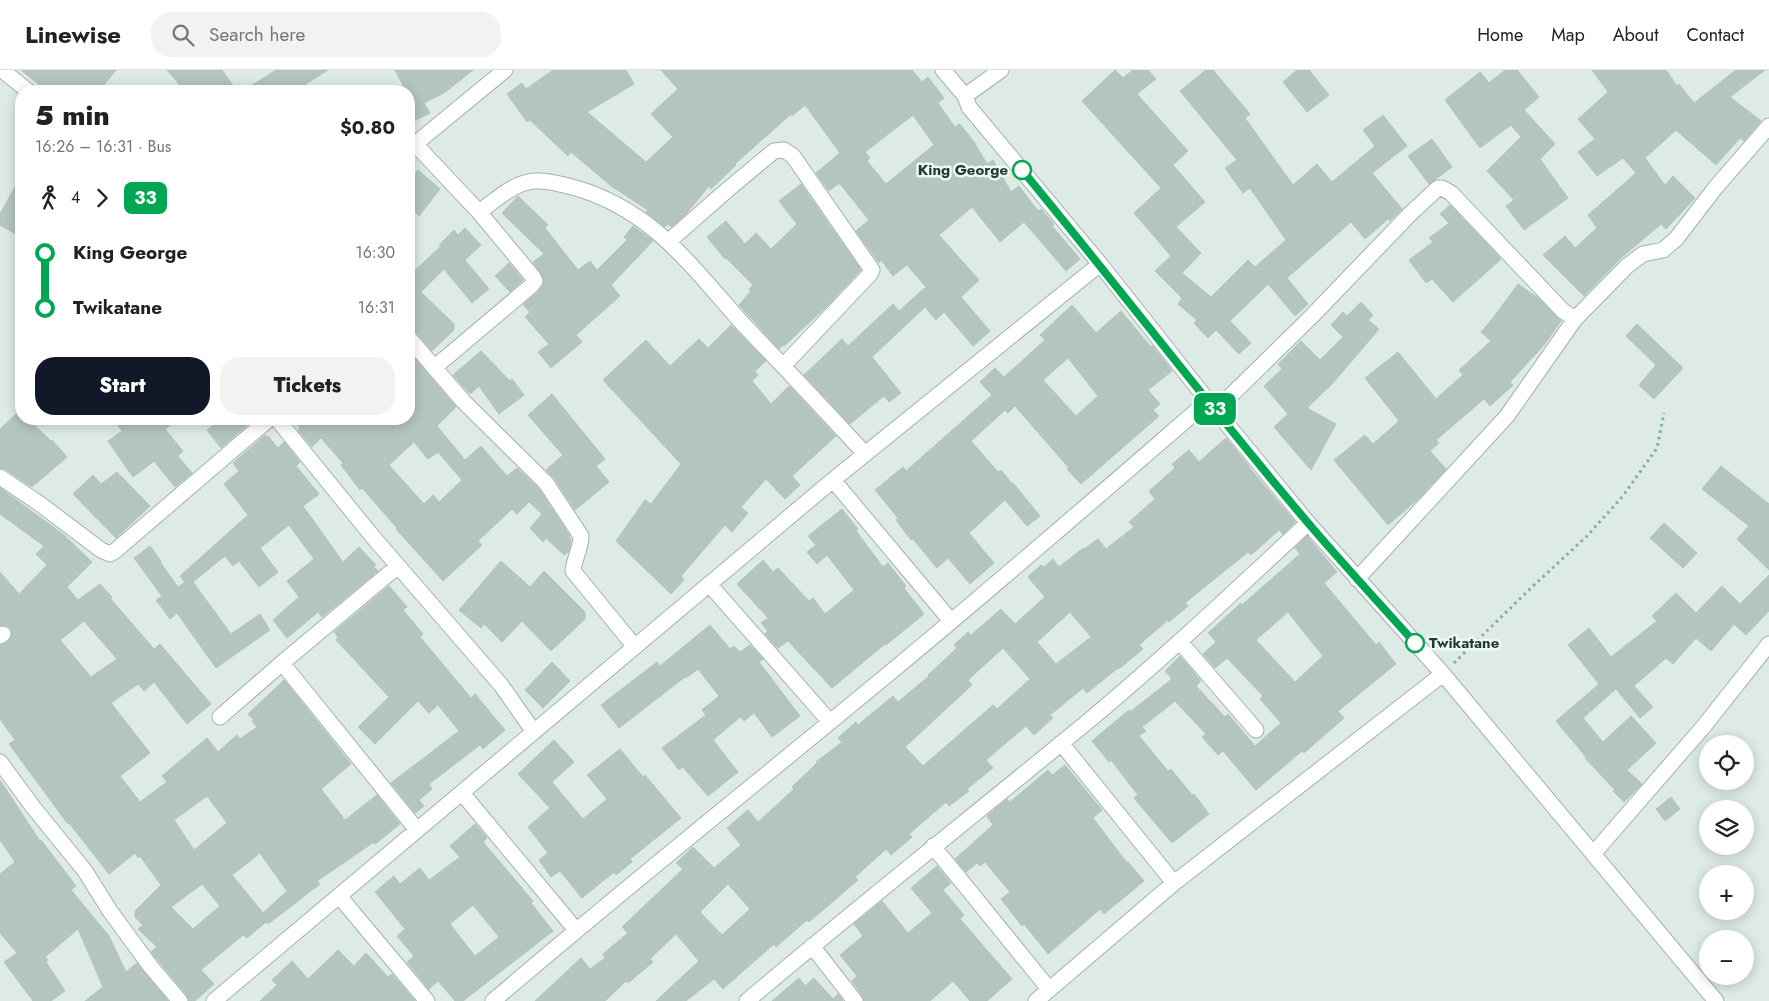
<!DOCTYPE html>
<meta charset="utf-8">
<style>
body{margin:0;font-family:Jost,sans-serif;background:#f2f2f2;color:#222;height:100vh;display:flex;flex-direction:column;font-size:19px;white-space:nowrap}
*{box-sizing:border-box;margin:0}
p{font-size:16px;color:#767676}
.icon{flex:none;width:28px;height:28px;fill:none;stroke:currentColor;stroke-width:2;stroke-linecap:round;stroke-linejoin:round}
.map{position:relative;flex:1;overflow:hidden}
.panel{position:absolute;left:15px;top:15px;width:400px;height:340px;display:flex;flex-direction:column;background:#fff;border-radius:20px;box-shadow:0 2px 12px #0003}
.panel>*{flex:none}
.badge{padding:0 10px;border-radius:8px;font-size:18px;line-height:32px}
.buttons{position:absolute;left:1699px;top:665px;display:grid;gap:10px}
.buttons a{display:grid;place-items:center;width:55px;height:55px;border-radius:50%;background:#fff;box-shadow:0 2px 12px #0003;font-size:25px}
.map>.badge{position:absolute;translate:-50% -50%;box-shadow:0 0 0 2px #fff}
.legs{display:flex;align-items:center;gap:8px;height:55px;padding:0 20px;font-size:16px}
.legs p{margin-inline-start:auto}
.headline{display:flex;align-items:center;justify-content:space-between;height:85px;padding:0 20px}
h1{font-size:28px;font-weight:800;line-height:38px}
.action{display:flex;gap:10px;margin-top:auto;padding:10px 20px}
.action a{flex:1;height:58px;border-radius:20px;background:#111827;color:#fff;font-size:20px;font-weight:800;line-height:58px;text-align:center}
.action a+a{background:#f2f2f2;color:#222}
ul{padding:0 20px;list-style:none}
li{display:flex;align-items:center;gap:18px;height:55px;font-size:19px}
li i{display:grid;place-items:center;width:8px;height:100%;margin:0 6px;background:currentColor}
li i::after{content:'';width:12px;height:12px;margin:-6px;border:4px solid;border-radius:50%;background:#fff}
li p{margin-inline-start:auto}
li:first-child i{background:linear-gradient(#0000 50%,currentColor 0)}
li:last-child i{background:linear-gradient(currentColor 50%,#0000 0)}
header{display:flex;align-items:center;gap:30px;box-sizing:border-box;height:70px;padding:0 25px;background:#fff;border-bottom:1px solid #e0e0e0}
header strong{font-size:24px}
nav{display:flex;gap:28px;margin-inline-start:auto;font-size:18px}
.search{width:350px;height:45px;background:#f2f2f2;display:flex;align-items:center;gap:12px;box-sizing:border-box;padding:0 18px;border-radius:20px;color:#767676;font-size:19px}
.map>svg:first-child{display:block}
</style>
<header>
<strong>Linewise</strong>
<div class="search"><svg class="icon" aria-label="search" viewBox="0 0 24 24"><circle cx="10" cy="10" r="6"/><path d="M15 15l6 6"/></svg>Search here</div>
<nav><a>Home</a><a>Map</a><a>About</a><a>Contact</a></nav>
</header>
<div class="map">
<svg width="1769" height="931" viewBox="0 0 1769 931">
<rect width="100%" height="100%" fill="#deeae5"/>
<path fill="#b4c5bf" stroke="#b1c4bd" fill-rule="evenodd" d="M 21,0 L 116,0 L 99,21 L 47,21 Z
M 167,0 L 222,0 L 237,21 L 185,21 Z
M 276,0 L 328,0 L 295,21 L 243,21 Z
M 395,0 L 473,0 L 444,23 L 424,33 L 430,43 L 414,51 L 409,41 L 409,21 L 406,21 Z
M 553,0 L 626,0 L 634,14 L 587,42 L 646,92 L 673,67 L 651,44 L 678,19 L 661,0 L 912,0 L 922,12 L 928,7 L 944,28 L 938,33 L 955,57 L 960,54 L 974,72 L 987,94 L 993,90 L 1011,122 L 1019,116 L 1038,141 L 1041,139 L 1054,154 L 1052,156 L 1080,189 L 1066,201 L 1024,152 L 1000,172 L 972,137 L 939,165 L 979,210 L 961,227 L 990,261 L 973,276 L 944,242 L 936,250 L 925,237 L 872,287 L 901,323 L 889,332 L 884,326 L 850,354 L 804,305 L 842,269 L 848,276 L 893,234 L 899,241 L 926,217 L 907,195 L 893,206 L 881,190 L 879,193 L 856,161 L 869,150 L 840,114 L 838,114 L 829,121 L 816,103 L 840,83 L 805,35 L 792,46 L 791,44 L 735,94 L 736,95 L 711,119 L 709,116 L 686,144 L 671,157 L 668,154 L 665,157 L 646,142 L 648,140 L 611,116 L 571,82 L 568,86 L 530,50 L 527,52 L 507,24 L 522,13 L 526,19 ZM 913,45 L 934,75 L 886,114 L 867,91 L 870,88 L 865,82 Z
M 1115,0 L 1123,8 L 1133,0 L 1148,0 L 1156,9 L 1137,24 L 1188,81 L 1173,95 L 1205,132 L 1176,157 L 1201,183 L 1182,203 L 1211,227 L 1248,190 L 1255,197 L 1286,170 L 1250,118 L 1243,123 L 1225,98 L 1237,90 L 1180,21 L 1206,0 L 1213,0 L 1250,44 L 1245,48 L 1293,115 L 1317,94 L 1332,112 L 1375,76 L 1363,60 L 1383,45 L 1407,76 L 1372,103 L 1402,139 L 1390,151 L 1388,149 L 1365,169 L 1351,152 L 1287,208 L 1308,234 L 1295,246 L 1268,214 L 1230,251 L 1251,273 L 1239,284 L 1216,260 L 1208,268 L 1194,253 L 1197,250 L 1178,234 L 1182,228 L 1155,201 L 1171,186 L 1134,143 L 1161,118 L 1082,31 Z
M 1297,0 L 1309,0 L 1329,25 L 1307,42 L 1283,12 Z
M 1505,0 L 1517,0 L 1539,27 L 1524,40 L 1555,74 L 1540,89 L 1568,128 L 1524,160 L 1506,136 L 1514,130 L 1487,101 L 1521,67 L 1511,55 L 1480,78 L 1445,30 L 1480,2 L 1489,13 Z
M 1592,0 L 1666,0 L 1677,16 L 1679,14 L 1694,33 L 1736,0 L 1765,0 L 1730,27 L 1761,51 L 1744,71 L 1740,68 L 1716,95 L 1676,60 L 1645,88 L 1665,115 L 1673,106 L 1695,128 L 1666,159 L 1661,154 L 1620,189 L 1584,226 L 1543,185 L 1565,166 L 1575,178 L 1597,158 L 1588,145 L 1636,103 L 1623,88 L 1597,106 L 1578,82 L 1595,69 L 1578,49 L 1608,22 Z
M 1432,69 L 1452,97 L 1429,114 L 1408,86 Z
M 418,100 L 440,119 L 419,146 L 409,137 L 409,112 Z
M 21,106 L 21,167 L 0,155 L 0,144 Z
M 801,114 L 861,200 L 827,236 L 784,276 L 783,275 L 779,279 L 739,235 L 751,221 L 749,219 L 753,215 L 726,188 L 725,189 L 707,167 L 726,151 L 745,174 L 756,163 L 771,179 L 797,154 L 779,131 Z
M 518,126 L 548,155 L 545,158 L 578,200 L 590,191 L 597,200 L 627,170 L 624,167 L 633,156 L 653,171 L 611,215 L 620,226 L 576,265 L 582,272 L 551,298 L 538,282 L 549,274 L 525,247 L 530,242 L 523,235 L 538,222 L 544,212 L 541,203 L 533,192 L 544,184 L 502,143 Z
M 1450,135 L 1500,188 L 1500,190 L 1453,232 L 1432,209 L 1426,213 L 1409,190 L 1433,172 L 1429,168 L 1449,153 L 1440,144 Z
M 465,158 L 481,175 L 465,190 L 489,219 L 472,233 L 444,199 L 421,222 L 454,254 L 454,260 L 432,281 L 416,262 L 409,259 L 409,206 L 441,176 L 439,175 L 454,160 L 458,165 Z
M 509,193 L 523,210 L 510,222 L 495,206 Z
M 1518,214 L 1538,228 L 1561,251 L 1544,275 L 1510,312 L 1513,315 L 1490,336 L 1484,329 L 1436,370 L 1439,373 L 1430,381 L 1446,399 L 1417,430 L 1388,455 L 1334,390 L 1365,365 L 1373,374 L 1399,351 L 1365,308 L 1398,282 L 1436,329 L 1463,305 L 1459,300 L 1491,271 L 1481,262 L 1493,248 Z
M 1361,232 L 1373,245 L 1368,250 L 1379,259 L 1332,314 L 1307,338 L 1336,354 L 1311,400 L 1274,357 L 1288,344 L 1264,316 L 1282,299 L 1278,294 L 1301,271 L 1320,290 L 1343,267 L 1331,255 L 1343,242 L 1347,246 Z
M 1072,235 L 1096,263 L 1121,241 L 1151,277 L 1152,275 L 1172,301 L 1148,320 L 1160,334 L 1153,340 L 1159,346 L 1081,414 L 1067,399 L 1069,398 L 1015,336 L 1008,343 L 1005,340 L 971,371 L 998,402 L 1001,400 L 1012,414 L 1013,413 L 1040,446 L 1027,456 L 1005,430 L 969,463 L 994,493 L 970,514 L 948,488 L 937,498 L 913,469 L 911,470 L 896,450 L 898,448 L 875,420 L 903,397 L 906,401 L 992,325 L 980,312 L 995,298 L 1004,307 L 1045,270 L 1040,265 ZM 1068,288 L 1098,326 L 1076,346 L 1043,310 Z
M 1637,254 L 1683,298 L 1654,329 L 1639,315 L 1656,295 L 1626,266 Z
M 731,255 L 766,291 L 755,301 L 758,305 L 752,311 L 771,334 L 789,316 L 836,366 L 792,406 L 800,415 L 785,429 L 766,409 L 741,437 L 748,443 L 732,462 L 725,455 L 681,506 L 684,510 L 671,524 L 616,471 L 645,430 L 651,434 L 681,394 L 603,310 L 646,270 L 670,296 L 699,269 L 708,278 Z
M 481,281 L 510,311 L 512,309 L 524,325 L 499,344 L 479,316 L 470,324 L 453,305 Z
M 409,282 L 456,337 L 437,356 L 465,390 L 481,376 L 507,406 L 517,398 L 539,419 L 570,466 L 569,467 L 571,470 L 570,477 L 568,482 L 564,485 L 546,468 L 543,472 L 530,458 L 542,444 L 529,432 L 517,444 L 512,439 L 478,471 L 482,475 L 443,511 L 396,459 L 397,458 L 362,418 L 360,420 L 341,395 L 343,393 L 321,368 L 312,377 L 298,360 L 300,358 L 292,349 L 409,349 ZM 414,372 L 428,389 L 438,382 L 462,410 L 439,432 L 433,425 L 424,434 L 389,395 Z
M 552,324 L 605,389 L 596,396 L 609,412 L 575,440 L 554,408 L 546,400 L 563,385 L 528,345 Z
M 20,340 L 21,342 L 21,349 L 28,349 L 51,371 L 52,370 L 67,387 L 32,417 L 5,399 L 0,398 L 0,359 Z
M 113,349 L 179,349 L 165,359 L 183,381 L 178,386 L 192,403 L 175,417 L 154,391 L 133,407 L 108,371 L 122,361 Z
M 221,349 L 252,349 L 253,350 L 221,378 L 207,360 Z
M 265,365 L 267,367 L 268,366 L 278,378 L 284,372 L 300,392 L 296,396 L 319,424 L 303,436 L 343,492 L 359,477 L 376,495 L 374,497 L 378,501 L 322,547 L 318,542 L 287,568 L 273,550 L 299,527 L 287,511 L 314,489 L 289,455 L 260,478 L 278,502 L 259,517 L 239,491 L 233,496 L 225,486 L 193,512 L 231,564 L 260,544 L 270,560 L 216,598 L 177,543 L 170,549 L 156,530 L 162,526 L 134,488 L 150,476 L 161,491 L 160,492 L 178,517 L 185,512 L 180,506 L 248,445 L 224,414 L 239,401 L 233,393 Z
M 1226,368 L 1249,396 L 1248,396 L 1295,452 L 1283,464 L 1279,460 L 1251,485 L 1248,482 L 1185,533 L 1188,536 L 1169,552 L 1168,550 L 1139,575 L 1143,579 L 1119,599 L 1118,598 L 1087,623 L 1083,618 L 1050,645 L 1053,648 L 1034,665 L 1026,656 L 986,690 L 993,698 L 967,719 L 969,721 L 949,736 L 946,732 L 909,764 L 912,767 L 891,785 L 886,779 L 855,807 L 858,810 L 809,852 L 807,850 L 776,877 L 774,874 L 723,919 L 714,909 L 686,931 L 656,931 L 699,891 L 676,864 L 650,889 L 653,892 L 628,913 L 626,911 L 605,931 L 535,931 L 581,888 L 590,899 L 605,888 L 603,884 L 628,863 L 622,857 L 683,799 L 676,793 L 693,777 L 714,798 L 741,775 L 727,758 L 748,740 L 758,752 L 794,719 L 792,717 L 817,693 L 816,692 L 842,672 L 838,668 L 856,652 L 858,655 L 893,626 L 898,632 L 929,606 L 928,605 L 957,578 L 954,575 L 968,562 L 971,565 L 1001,539 L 1015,554 L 1045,527 L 1028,507 L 1041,495 L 1044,497 L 1053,489 L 1059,497 L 1083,478 L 1084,479 L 1098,469 L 1106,479 L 1134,457 L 1129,452 L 1155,429 L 1149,421 L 1175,398 L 1172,394 L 1189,380 L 1199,392 ZM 1070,542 L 1091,567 L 1056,594 L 1037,572 ZM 1003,578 L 1030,609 L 997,639 L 993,635 L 923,696 L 905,677 L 972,615 L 968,610 ZM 728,814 L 750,839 L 722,865 L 700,842 Z
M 1721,396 L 1769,434 L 1769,500 L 1737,469 L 1749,456 L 1702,419 Z
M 117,402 L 150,436 L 116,468 L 73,424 L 93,405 L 101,414 Z
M 0,418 L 64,465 L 92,492 L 67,517 L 78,530 L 100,514 L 112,527 L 110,528 L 154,579 L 160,574 L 211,634 L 187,654 L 154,612 L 144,621 L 138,614 L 111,633 L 150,683 L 120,706 L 140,732 L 167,712 L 162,706 L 207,668 L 218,682 L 237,665 L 240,669 L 257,657 L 252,651 L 254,650 L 248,644 L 284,610 L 351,694 L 321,719 L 345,750 L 377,725 L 400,754 L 375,774 L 374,772 L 317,811 L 320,814 L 268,854 L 266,852 L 247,868 L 243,865 L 201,900 L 214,914 L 195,931 L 189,931 L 187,925 L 151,882 L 157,877 L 138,859 L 143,855 L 135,847 L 135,841 L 161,815 L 140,786 L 138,788 L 135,783 L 109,804 L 69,753 L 68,754 L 9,674 L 15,670 L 0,649 L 0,575 L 9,571 L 12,564 L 11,559 L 8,556 L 0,555 L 0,502 L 19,524 L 47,495 L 36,484 L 44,476 L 0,444 ZM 84,551 L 117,589 L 91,607 L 60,570 ZM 207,726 L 227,753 L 194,780 L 174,750 ZM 260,783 L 287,821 L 263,843 L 232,805 ZM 202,814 L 220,836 L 193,859 L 171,837 Z
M 842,439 L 858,459 L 856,461 L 883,497 L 888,493 L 906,516 L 904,518 L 924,544 L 886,575 L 885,574 L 832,618 L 788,571 L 778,578 L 765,564 L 768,561 L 761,553 L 768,548 L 737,514 L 763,490 L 773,502 L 778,498 L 809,531 L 813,528 L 825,544 L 854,520 L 827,485 L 817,494 L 807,482 L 816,475 L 808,466 Z
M 1664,453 L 1697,483 L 1683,498 L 1650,468 Z
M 1307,466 L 1337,502 L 1324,513 L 1376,575 L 1379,572 L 1396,594 L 1338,641 L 1344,648 L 1304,683 L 1302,681 L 1256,720 L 1223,681 L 1218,685 L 1202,667 L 1206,664 L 1175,631 L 1142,657 L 1146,661 L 1139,666 L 1168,701 L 1171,699 L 1192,725 L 1194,724 L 1209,744 L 1172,773 L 1134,728 L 1138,725 L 1111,690 L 1109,692 L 1092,671 L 1129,640 L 1130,642 L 1172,609 L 1165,601 L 1180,586 L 1201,611 L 1196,616 L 1225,647 L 1228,644 L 1255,676 L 1281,653 L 1260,629 L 1263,626 L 1227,588 L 1215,598 L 1203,584 L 1216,572 L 1208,563 L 1241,533 L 1242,535 L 1300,484 L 1295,478 ZM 1288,542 L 1323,586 L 1295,612 L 1256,570 Z
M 501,491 L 530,517 L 544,501 L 585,542 L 585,549 L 551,581 L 522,551 L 502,572 L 484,554 L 481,558 L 459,540 Z
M 1769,505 L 1769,541 L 1746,565 L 1734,554 L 1711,581 L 1696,568 L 1673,594 L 1666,588 L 1634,616 L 1653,637 L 1640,648 L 1616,619 L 1583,648 L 1603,672 L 1631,646 L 1656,673 L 1627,700 L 1642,714 L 1624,732 L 1613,721 L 1615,720 L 1585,688 L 1586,687 L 1556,651 L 1599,614 L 1568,575 L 1589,558 L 1611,587 L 1657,551 L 1652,546 L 1676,523 L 1696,543 L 1722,516 L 1740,534 Z
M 389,516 L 407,537 L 403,540 L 423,564 L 420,567 L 471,628 L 475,624 L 505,660 L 483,679 L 480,675 L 429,714 L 432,719 L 419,730 L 424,736 L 415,743 L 391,713 L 459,661 L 438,635 L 429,643 L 418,631 L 375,674 L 358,657 L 389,627 L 336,570 L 338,567 L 334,562 Z
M 710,555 L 730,579 L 734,576 L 740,582 L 750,575 L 763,589 L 759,592 L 800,646 L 772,667 L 754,643 L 744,651 L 740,647 L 713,670 L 738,702 L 708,726 L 683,697 L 679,700 L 662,678 L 706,645 L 702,640 L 719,626 L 698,599 L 686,608 L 685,607 L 619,658 L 601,635 L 657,592 L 660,596 Z
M 552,592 L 570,611 L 543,638 L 525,620 Z
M 554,670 L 574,692 L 552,712 L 583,749 L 607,729 L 587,705 L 620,679 L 643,707 L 645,705 L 681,748 L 630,789 L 632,792 L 616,805 L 614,802 L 582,828 L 560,801 L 551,807 L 539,790 L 548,783 L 528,757 L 550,738 L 518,704 Z
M 1065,695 L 1102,740 L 1093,748 L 1127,793 L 1128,792 L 1144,811 L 1104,844 L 1100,839 L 1048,884 L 1024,854 L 1022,856 L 1001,829 L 1010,822 L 985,792 L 980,796 L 977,793 L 966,802 L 955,789 L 993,755 L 987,746 L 1007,729 L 1010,732 L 1048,700 L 1052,705 Z
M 0,710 L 40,771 L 41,770 L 76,816 L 71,820 L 109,866 L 126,902 L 137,893 L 168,931 L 85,931 L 103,917 L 78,859 L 45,887 L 48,890 L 46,892 L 65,921 L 51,931 L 33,931 L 4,892 L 17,883 L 0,863 L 0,804 L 15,792 L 0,770 Z
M 1671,727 L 1680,739 L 1665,751 L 1656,739 Z
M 475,754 L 487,768 L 483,772 L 533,831 L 531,833 L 553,861 L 463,931 L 455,931 L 438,911 L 429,919 L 407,892 L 414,886 L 397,866 L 405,859 L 375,822 L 394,806 L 400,814 L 420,798 L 429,810 L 460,787 L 450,776 ZM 473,835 L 499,867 L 475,886 L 450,854 Z
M 937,796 L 951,813 L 943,820 L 964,845 L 960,849 L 1012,909 L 987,931 L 970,931 L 953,911 L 930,931 L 864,931 L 862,925 L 852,911 L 857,906 L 840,885 L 863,866 L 854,854 L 882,831 L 908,863 L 932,843 L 911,818 Z
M 338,880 L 354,896 L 366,883 L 388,907 L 392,904 L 415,931 L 260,931 L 277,915 L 272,910 L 292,891 L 308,909 Z
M 799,908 L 805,916 L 814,908 L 833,929 L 838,924 L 843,931 L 772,931 Z"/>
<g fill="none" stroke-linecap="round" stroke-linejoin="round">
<defs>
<path id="minor" d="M 2,0 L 28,21
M 943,0 L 965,26 L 969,37 L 1100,194 L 1208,331 L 1308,453 L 1443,604 L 1716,931
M 965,26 L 1001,0
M 415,74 L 479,142 L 533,207 L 535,211 L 531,216 L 435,297
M 409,79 L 505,0
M 479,142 C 496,130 514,112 535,111 C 548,110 560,114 572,117 C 651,138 691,196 743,254 C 784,297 825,340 865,384
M 668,172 L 726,121 L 774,81 L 784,80 L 793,86 L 872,200 L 870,204 L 784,295
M 1575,249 L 1627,196 L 1643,184 L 1663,180 L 1676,169 L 1716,117 L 1769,56
M 409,268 L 463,331 L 546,413 L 581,466 C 581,478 574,489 573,501 L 635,577
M 1216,340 L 1312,246 L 1411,143 L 1438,118 L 1442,118 L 1451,123 L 1563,241 L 1575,249 L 1507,346 L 1357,509
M 277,349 L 373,467 L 501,615 L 534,662
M 0,407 L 40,434 L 101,480 L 110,484 L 115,481 L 269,349
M 833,410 L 951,551
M 709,514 L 830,652
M 0,566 L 3,564
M 1180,572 L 1256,660
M 282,593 L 417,760
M 220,647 L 282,593 L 398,496
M 1061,673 L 1174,813
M 0,692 L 33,737 L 85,801 L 110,841 L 151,897 L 180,931
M 462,723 L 576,860
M 933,776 L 1049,919
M 1593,784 L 1704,656 L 1769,574
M 339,826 L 427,931
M 812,876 L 855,931
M 214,931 L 833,410 L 1100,194
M 493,931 C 626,817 763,708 898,596 C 1003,509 1105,420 1208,331
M 747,931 C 860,835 977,743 1092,648 C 1166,586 1237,519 1308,453
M 1036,931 L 1174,813 L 1443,604"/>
</defs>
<use href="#minor" stroke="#a1b2ac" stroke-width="17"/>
<path stroke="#7eaea2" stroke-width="3" stroke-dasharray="2.5 4" stroke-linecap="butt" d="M 1454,593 L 1532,517 L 1586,467 L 1623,426 L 1657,378 L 1664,343"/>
<use href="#minor" stroke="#fff" stroke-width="15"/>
</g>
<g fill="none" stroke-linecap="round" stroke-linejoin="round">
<defs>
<path id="line-1" d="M 1022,100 C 1119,217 1210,338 1309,454 C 1343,494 1379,533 1415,573"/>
</defs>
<use href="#line-1" stroke="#fff" stroke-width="11"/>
<use href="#line-1" stroke="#00a651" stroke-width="8"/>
</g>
<g fill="#fff" stroke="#00a651" stroke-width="2.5">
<circle cx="1022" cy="100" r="9"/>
<circle cx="1415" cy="573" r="9"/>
</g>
<g text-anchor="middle" stroke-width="5" stroke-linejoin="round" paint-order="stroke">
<g font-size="15" font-weight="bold" fill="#1f3a34" stroke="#eff7f3" text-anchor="end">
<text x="1008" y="105">King George</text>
<text x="1429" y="578" text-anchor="start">Twikatane</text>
</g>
</g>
</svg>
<div class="buttons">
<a><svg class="icon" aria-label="locate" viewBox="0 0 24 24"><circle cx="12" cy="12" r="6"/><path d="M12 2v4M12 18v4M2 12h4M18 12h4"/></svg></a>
<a><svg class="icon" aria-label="layers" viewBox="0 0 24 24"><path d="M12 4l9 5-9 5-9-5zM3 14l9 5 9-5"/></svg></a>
<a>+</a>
<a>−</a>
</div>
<b class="badge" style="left:1215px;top:339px;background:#00a651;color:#fff">33</b>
<section class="panel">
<div class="headline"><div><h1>5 min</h1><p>16:26 – 16:31 · Bus</p></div><b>$0.80</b></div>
<div class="legs"><svg class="icon" aria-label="walk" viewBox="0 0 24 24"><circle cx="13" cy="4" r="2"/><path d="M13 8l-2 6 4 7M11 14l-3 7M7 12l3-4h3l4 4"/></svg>4<svg class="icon" aria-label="forward" viewBox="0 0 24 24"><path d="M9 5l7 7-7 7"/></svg><b class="badge" style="background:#00a651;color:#fff">33</b></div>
<ul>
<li><i style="color:#00a651"></i><b>King George</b><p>16:30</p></li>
<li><i style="color:#00a651"></i><b>Twikatane</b><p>16:31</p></li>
</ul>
<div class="action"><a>Start</a><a>Tickets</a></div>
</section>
</div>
